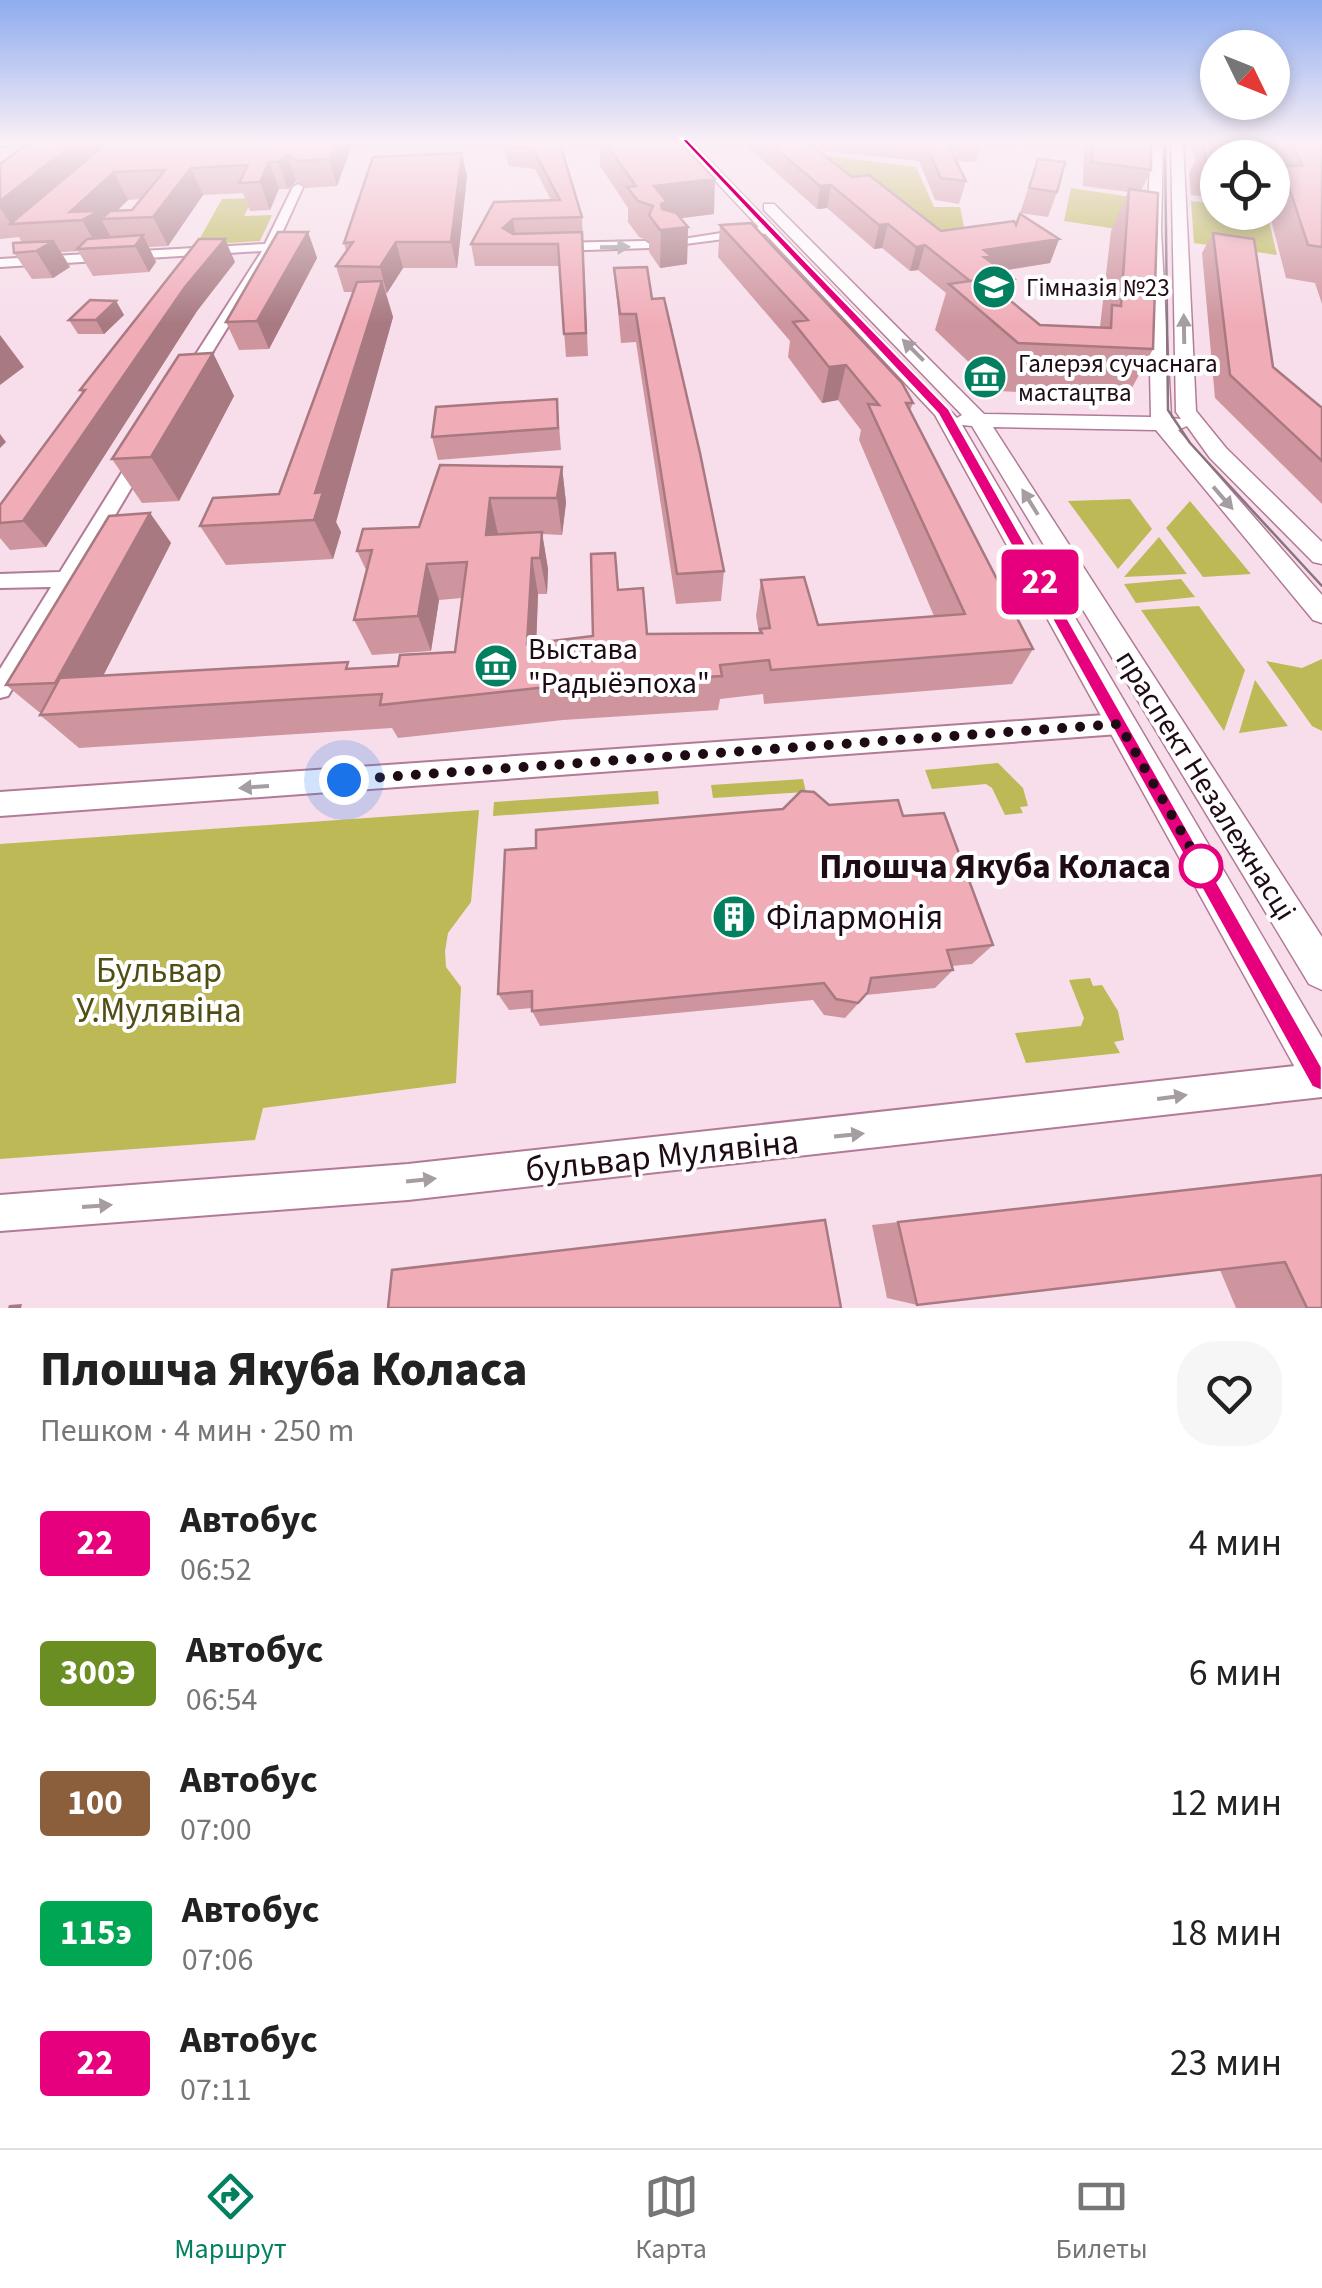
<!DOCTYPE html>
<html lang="ru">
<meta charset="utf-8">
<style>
body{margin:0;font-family:"Source Sans 3",sans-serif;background:#f6f6f6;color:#222;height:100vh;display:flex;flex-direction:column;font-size:38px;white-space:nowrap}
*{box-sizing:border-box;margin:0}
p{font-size:32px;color:#767676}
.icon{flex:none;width:55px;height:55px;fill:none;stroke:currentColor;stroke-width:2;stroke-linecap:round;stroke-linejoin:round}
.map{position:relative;height:1308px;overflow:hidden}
.sheet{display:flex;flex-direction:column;background:#fff;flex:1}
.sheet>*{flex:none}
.badge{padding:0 20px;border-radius:8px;font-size:35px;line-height:65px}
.needle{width:65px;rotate:133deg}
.controls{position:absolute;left:1200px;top:30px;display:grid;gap:20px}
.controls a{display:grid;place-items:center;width:90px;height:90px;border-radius:50%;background:#fff;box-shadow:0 5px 15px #0003;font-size:50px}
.you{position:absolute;width:50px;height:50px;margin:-25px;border:8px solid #fff;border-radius:50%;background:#1a73e8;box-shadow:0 0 0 15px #1a73e833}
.map>.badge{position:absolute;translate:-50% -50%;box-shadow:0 0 0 5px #fff}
.round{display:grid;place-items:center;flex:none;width:105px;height:105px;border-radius:40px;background:#f6f6f6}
.summary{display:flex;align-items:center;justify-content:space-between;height:170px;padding:0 40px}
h1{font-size:48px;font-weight:800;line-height:75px}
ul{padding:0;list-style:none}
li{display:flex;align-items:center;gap:30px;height:130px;padding:0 40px}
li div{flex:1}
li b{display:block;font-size:38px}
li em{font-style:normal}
li .badge{min-width:110px;font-weight:700;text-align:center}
.menu{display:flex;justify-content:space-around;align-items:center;height:140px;border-top:2px solid #e0e0e0;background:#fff;font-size:28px;color:#767676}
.menu a{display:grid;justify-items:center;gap:5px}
.menu .current{color:#028060}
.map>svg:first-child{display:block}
</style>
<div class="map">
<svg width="1322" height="1308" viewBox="0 0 1322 1308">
<rect width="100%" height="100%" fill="#f7deea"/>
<path fill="#bcb956" d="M 813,154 L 916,167 L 934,207 L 960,207 L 966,236 L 937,241 Z
M 1071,188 L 1138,198 L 1136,232 L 1064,221 Z
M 253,198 L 244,216 L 272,215 L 260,241 L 196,245 L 222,199 Z
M 1191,201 L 1217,204 L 1218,212 L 1267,213 L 1277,255 L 1194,243 Z
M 1130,499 L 1152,529 L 1118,569 L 1068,501 Z
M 1190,501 L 1251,574 L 1203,577 L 1166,528 Z
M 1159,537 L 1187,574 L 1124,577 Z
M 1181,579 L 1195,597 L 1136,603 L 1124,584 Z
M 1199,606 L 1245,670 L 1224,731 L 1141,610 Z
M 1322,659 L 1322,731 L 1312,726 L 1266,661 L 1302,668 Z
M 1255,680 L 1288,726 L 1239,733 Z
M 998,763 L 1023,788 L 1028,806 L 1020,807 L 1023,813 L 1005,815 L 992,788 L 986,784 L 932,789 L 925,770 Z
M 803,779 L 806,792 L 713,798 L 711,785 Z
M 658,791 L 659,804 L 493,816 L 494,802 Z
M 479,810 L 471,902 L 448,933 L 445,951 L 446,967 L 461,987 L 456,1083 L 263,1108 L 255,1140 L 0,1159 L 0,844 Z
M 1090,978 L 1093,986 L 1102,985 L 1118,1011 L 1124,1040 L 1114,1042 L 1120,1053 L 1026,1063 L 1015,1033 L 1081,1026 L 1084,1018 L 1069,980 Z"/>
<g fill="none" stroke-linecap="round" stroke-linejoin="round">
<defs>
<path id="minor" d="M 298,184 L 303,187 L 272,255 L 194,382 L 180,379 L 262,251 L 0,267 L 0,259 L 265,244 L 293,187 Z
M 766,226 L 772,230 L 770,233 L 670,246 L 664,242 Z
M 645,241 L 651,245 L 649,248 L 555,251 L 549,247 L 555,243 Z
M 143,448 L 152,453 L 8,696 L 0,698 L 0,669 L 51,587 L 0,588 L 0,574 L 60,572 L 134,453 Z
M 1119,714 L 1128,717 L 1131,724 L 1128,731 L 1119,734 L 0,816 L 0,792 Z
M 1322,1063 L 1322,1097 L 408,1200 L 0,1231 L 0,1195 L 408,1164 Z"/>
<path id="major" d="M 0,141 L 24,141 L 0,147 Z
M 678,141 L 691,141 L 957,418 L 962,415 L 764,210 L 764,204 L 774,204 L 984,414 L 1151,417 L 1147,230 L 1151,141 L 1163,141 L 1161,230 L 1171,418 L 1181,419 L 1176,412 L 1171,141 L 1183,141 L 1196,411 L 1226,448 L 1322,542 L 1322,564 L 1313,562 L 1210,458 L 1187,426 L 1178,430 L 1322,595 L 1322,623 L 1313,620 L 1156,430 L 993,427 L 1322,937 L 1322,990 L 1309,984 L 972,426 L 962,425 L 1322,1038 L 1322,1097 L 1308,1091 L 935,415 Z"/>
</defs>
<use href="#minor" stroke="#b27a97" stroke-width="4"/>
<use href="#major" stroke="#b27a97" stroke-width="3"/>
<use href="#minor" fill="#fff" fill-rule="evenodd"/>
<use href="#major" fill="#fff" fill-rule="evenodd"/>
<path stroke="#8a747f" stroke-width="2.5" d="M 1165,141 L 1168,410 L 1190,443 L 1322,586"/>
</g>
<path fill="#ce959e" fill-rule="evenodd" d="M 31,141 L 383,141 L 383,143 L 352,145 L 337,186 L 306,188 L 296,181 L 288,189 L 279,189 L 270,210 L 250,211 L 243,193 L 203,195 L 168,246 L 149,247 L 156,262 L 149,272 L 93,276 L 78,251 L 64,252 L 61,252 L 70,267 L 53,278 L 32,279 L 14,253 L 22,243 L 19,237 L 0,239 L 0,164 ZM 140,199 L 132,210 L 117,210 L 128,200 Z
M 501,141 L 559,141 L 582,217 L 588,356 L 566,357 L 559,266 L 475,266 L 471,244 L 494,202 L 551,200 L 535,169 L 509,166 Z
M 599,141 L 685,141 L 689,145 L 689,152 L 714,214 L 681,218 L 688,227 L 687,264 L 660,268 L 649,252 L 649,241 L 639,237 L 628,222 L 628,208 L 600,166 Z
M 741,141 L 982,141 L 976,162 L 955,161 L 966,181 L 959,204 L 935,200 L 919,161 L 817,150 L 852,177 L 941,231 L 1016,225 L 1059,239 L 1050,263 L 1002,271 L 1007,298 L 1040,325 L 1100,327 L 1111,231 L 1128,192 L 1083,186 L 1084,141 L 1151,141 L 1151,170 L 1141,191 L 1153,349 L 1127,397 L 999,391 L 935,330 L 946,293 L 918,270 L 910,271 L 882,248 L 874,249 L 827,208 L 817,209 Z
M 1191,141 L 1322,141 L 1322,304 L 1315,283 L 1286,278 L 1269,212 L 1272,212 L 1272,182 L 1276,177 L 1272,170 L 1272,158 L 1239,153 L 1218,158 L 1218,198 L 1191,195 L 1189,173 L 1195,161 Z
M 1038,159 L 1057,192 L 1048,217 L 1020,213 Z
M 467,176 L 457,268 L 403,268 L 387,293 L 386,293 L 393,317 L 336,522 L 341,532 L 333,559 L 226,565 L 200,526 L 279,494 L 353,292 L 344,292 L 336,266 L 346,251 L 344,243 Z
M 720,225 L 913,403 L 910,411 L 1033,649 L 1012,684 L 764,704 L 763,694 L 720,699 L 718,710 L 563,720 L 398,738 L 392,728 L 79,748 L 40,715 L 42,712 L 39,712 L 6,685 L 150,513 L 171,543 L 103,676 L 398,666 L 455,652 L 462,598 L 439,600 L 431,651 L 372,655 L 354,620 L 367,572 L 357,551 L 562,467 L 566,503 L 562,535 L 542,534 L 548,569 L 547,594 L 538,594 L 536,643 L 593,636 L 618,590 L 647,634 L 759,633 L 756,616 L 761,580 L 818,625 L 934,616 L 859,440 L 861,430 L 838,400 L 822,403 L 788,357 L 790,341 L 718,257 Z
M 308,232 L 317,258 L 269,349 L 239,350 L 226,322 Z
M 1213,233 L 1273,367 L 1322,408 L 1322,504 L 1215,398 L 1202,253 Z
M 235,262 L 197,311 L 46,547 L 10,550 L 0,538 L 0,505 L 82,393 L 80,390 Z
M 614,268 L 652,299 L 724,571 L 721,601 L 676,604 L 636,342 L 621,343 Z
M 116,301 L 124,315 L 104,334 L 78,334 L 69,320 Z
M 213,353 L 234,396 L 179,501 L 142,503 L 112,459 Z
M 557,399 L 561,450 L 438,460 L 432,437 Z
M 829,805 L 903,816 L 993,945 L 972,964 L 952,966 L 953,970 L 935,988 L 866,995 L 845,1018 L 824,1015 L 813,1000 L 540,1026 L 532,1011 L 532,1008 L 509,1010 L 498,994 L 536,848 Z
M 1322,1175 L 1322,1308 L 1236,1308 L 1220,1270 L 917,1305 L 887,1298 L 872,1225 Z"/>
<path fill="#a87981" d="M 77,141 L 129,141 L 11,224 L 0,208 L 0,201 Z
M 336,141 L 351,141 L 352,145 L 337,186 L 329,159 Z
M 462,153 L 467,176 L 457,268 L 451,242 Z
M 287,154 L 296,181 L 288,189 L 278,162 Z
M 269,162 L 279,189 L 270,210 L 260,182 Z
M 191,168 L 203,195 L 168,246 L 153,217 Z
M 114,172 L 128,200 L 109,219 L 101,219 L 113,241 L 98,248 L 82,220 L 70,212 Z
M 715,179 L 714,214 L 667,220 L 688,227 L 687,264 L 660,268 L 661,221 L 654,186 Z
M 831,185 L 827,208 L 817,209 L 820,186 Z
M 513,219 L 516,240 L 503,228 Z
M 888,224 L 882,248 L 874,249 L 879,225 Z
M 308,232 L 317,258 L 269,349 L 257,321 Z
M 143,235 L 156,262 L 149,272 L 135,246 Z
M 225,239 L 235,262 L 197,311 L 46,547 L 23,521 L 185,287 Z
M 1059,239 L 1050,263 L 986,273 L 984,250 Z
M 54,241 L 70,267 L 53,278 L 36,251 Z
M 396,242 L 403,268 L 387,293 L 380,267 Z
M 925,245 L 918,270 L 910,271 L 916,247 Z
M 1014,279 L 1005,305 L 976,285 Z
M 382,281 L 393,317 L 336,522 L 341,532 L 333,559 L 314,520 L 315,493 Z
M 116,301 L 124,315 L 104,334 L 96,320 Z
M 0,335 L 24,367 L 0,385 Z
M 213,353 L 234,396 L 179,501 L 151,457 Z
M 846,365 L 838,400 L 822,403 L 829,367 Z
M 0,434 L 6,442 L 0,448 Z
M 562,467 L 566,503 L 562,535 L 557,498 Z
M 490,498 L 498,534 L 486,535 Z
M 150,513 L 171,543 L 85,711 L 55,683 Z
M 542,532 L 548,569 L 547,594 L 540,558 Z
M 532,558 L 538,594 L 535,678 L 527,644 Z
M 427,564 L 439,600 L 431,651 L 418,616 Z
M 22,1304 L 21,1308 L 8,1308 L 9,1305 Z"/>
<path fill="#f0adb8" stroke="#a87981" stroke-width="2.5" d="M 31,141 L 77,141 L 0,201 L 0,164 Z
M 109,141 L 336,141 L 329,159 L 297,161 L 287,154 L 278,162 L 269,162 L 260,182 L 239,183 L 248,165 L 191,168 L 153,217 L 101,219 L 110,211 L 132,210 L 165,170 L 114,172 L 70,212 L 99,211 L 82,220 L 10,224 Z
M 504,141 L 559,141 L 582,217 L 513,219 L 503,228 L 513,234 L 582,232 L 586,333 L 564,334 L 558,244 L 471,244 L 494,202 L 560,200 L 533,149 L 506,147 Z
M 604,141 L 685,141 L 689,145 L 683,146 L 715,179 L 654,186 L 667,202 L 661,204 L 662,209 L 676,213 L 688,227 L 660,230 L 649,215 L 653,206 L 638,201 L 627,187 L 636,186 Z
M 767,141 L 806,141 L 852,177 L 869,175 L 941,231 L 1014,221 L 1016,225 L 1020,214 L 1059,239 L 984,250 L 991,256 L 984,257 L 1014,279 L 989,283 L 984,279 L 970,281 L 925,245 L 916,247 L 888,224 L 879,225 L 831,185 L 820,186 Z
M 924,141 L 946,141 L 966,181 L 941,178 Z
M 1093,141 L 1151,141 L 1151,170 L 1092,162 Z
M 1211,141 L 1235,141 L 1241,158 L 1218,158 L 1218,166 L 1206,165 L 1203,144 L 1212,145 Z
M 1290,141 L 1322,141 L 1322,247 L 1308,245 L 1282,166 L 1303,166 Z
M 462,153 L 451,242 L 396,242 L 380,267 L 336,266 L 353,242 L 344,243 L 373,157 Z
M 1038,159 L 1065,162 L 1057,192 L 1029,188 Z
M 1129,189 L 1158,193 L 1153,349 L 1018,343 L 949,284 L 984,279 L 1040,325 L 1111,328 L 1112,305 L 1121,306 Z
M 751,223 L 902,383 L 913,403 L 906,403 L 1033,649 L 771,670 L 769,660 L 720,665 L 722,676 L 556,686 L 380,705 L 382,694 L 40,715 L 60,678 L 348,662 L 346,669 L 398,666 L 400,655 L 455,652 L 467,562 L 427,564 L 418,616 L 354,620 L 372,550 L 357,551 L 363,529 L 419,527 L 440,465 L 562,467 L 557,498 L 490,498 L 486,535 L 542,532 L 540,558 L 532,558 L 527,644 L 593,636 L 591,554 L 615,553 L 618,590 L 643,588 L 647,634 L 762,633 L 760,629 L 770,628 L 761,580 L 804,577 L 818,625 L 965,614 L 868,404 L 879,405 L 846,365 L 829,367 L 793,322 L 808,320 L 720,225 Z
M 278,232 L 308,232 L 257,321 L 226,322 Z
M 1213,233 L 1254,239 L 1273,367 L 1322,408 L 1322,461 L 1230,375 Z
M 143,235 L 135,246 L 77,249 L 87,239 Z
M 199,239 L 225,239 L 185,287 L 23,521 L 0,523 L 0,505 L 85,390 L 80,390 Z
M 54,241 L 36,251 L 14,253 L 13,243 Z
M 647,267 L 652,299 L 664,298 L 700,453 L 724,571 L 677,574 L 636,314 L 620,314 L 614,268 Z
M 382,281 L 315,493 L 323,492 L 314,520 L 200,526 L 213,498 L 279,494 L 357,282 Z
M 90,300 L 116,301 L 96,320 L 69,320 Z
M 213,353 L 151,457 L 112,459 L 179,355 Z
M 557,399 L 558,428 L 432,437 L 436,407 Z
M 150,513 L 55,683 L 6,685 L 109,516 Z
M 801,791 L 814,792 L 829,805 L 898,800 L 903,816 L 944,813 L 993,945 L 947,950 L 953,970 L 871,978 L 868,992 L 858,1003 L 836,999 L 824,983 L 532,1011 L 532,991 L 498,994 L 505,850 L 536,848 L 536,830 L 783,809 Z
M 1322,1175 L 1322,1308 L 1307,1308 L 1285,1262 L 917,1305 L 898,1222 Z
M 825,1220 L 841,1308 L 388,1308 L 392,1270 Z"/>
<defs><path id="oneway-solid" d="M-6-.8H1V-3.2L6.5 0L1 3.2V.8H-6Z" transform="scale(2.5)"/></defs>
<g fill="#a59da2">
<use href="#oneway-solid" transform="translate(615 247) rotate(-1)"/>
<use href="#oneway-solid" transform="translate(1184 329) rotate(-91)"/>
<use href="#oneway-solid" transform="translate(913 350) rotate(-135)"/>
<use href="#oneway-solid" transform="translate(1223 498) rotate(49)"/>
<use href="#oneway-solid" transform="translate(1030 502) rotate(-122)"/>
<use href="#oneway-solid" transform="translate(254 787) rotate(176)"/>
<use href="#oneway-solid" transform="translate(1172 1097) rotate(-8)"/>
<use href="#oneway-solid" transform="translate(849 1135) rotate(-6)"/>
<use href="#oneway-solid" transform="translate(421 1180) rotate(-6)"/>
<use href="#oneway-solid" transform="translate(97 1206) rotate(-4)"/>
</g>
<linearGradient id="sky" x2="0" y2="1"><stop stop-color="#8eacef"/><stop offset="0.44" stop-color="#fbf0f6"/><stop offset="1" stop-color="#fbf0f6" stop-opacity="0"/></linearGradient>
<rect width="1322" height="324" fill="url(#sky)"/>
<path fill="#e6007e" stroke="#fff" stroke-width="2.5" d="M 681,139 L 687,139 L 949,409 L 1322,1067 L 1322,1091 L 1312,1087 L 938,414 Z"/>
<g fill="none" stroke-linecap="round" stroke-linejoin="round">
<path stroke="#1f0b16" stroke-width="10" stroke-dasharray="0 18" d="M 344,780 L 1119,724 L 1201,866"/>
</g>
<defs>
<symbol id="school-disc" viewBox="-11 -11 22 22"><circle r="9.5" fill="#028060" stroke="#fff"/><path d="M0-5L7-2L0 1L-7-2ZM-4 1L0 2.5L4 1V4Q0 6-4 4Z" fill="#fff"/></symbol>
<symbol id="museum-disc" viewBox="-11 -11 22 22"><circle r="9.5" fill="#028060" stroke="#fff"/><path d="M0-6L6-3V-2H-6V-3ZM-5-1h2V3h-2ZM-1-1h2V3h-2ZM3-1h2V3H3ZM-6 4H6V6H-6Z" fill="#fff"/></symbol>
<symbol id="building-disc" viewBox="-11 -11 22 22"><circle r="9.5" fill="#028060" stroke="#fff"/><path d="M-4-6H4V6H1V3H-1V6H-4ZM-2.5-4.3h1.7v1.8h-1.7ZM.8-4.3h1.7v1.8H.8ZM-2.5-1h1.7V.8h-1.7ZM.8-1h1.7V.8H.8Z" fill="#fff"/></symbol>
</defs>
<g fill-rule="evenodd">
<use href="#school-disc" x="969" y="262" width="50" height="50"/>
<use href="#museum-disc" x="960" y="352" width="50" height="50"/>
<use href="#museum-disc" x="471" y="641" width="50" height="50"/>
<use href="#building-disc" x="709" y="892" width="50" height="50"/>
</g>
<circle fill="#fff" stroke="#e6007e" stroke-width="5" cx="1201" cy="866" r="20"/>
<g text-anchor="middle" stroke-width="8" stroke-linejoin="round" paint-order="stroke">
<g font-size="25" fill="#1f0b16" stroke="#fff" text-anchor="start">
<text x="1026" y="296">Гімназія №23</text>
<text x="1018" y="372">Галерэя сучаснага<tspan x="1018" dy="29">мастацтва</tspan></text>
</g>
<g font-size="30" fill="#1f0b16" stroke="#fff" text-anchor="start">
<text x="528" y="659">Выстава<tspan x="528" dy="34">"Радыёэпоха"</tspan></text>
</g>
<g font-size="30" fill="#1f0b16" stroke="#fff">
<text transform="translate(1206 785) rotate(58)" y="10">праспект Незалежнасці</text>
</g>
<g font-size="35" font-weight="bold" fill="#1f0b16" stroke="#fff" text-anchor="end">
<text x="1171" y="878">Плошча Якуба Коласа</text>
</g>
<g font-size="35" fill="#1f0b16" stroke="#fff" text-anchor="start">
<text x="766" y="929">Філармонія</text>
</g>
<g font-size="35" fill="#504e14" stroke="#fff">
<text x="159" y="982">Бульвар<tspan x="159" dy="40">У.Мулявіна</tspan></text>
</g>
<g font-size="35" fill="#1f0b16" stroke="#fff">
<text transform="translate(662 1155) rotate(-6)" y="12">бульвар Мулявіна</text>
</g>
</g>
</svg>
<div class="controls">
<a><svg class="needle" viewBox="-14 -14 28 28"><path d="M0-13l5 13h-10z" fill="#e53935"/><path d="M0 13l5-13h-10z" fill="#767676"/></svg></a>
<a><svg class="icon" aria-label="locate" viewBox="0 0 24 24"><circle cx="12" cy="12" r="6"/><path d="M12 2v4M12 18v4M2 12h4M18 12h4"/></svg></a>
</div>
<div class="you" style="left:344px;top:780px"></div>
<b class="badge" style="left:1040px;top:582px;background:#e6007e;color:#fff">22</b>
</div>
<section class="sheet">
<div class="summary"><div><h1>Плошча Якуба Коласа</h1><p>Пешком · 4 мин · 250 m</p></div><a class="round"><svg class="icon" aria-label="heart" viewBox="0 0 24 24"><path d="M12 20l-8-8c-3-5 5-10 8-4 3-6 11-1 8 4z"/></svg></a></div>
<ul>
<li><span class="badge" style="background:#e6007e;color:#fff">22</span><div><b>Автобус</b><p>06:52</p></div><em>4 мин</em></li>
<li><span class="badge" style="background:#6b8e23;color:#fff">300Э</span><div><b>Автобус</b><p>06:54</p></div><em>6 мин</em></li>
<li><span class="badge" style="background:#8b5e3c;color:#fff">100</span><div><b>Автобус</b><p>07:00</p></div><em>12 мин</em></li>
<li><span class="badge" style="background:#00a651;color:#fff">115э</span><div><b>Автобус</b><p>07:06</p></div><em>18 мин</em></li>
<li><span class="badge" style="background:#e6007e;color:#fff">22</span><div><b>Автобус</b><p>07:11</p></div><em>23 мин</em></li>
</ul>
</section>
<nav class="menu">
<a class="current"><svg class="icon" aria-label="directions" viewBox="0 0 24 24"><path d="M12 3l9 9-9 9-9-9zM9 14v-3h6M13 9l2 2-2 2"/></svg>Маршрут</a>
<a><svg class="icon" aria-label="map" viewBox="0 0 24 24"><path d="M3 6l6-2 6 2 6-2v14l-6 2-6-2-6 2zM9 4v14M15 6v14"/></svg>Карта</a>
<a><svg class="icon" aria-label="tickets" viewBox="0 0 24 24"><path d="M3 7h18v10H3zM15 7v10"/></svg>Билеты</a>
</nav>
